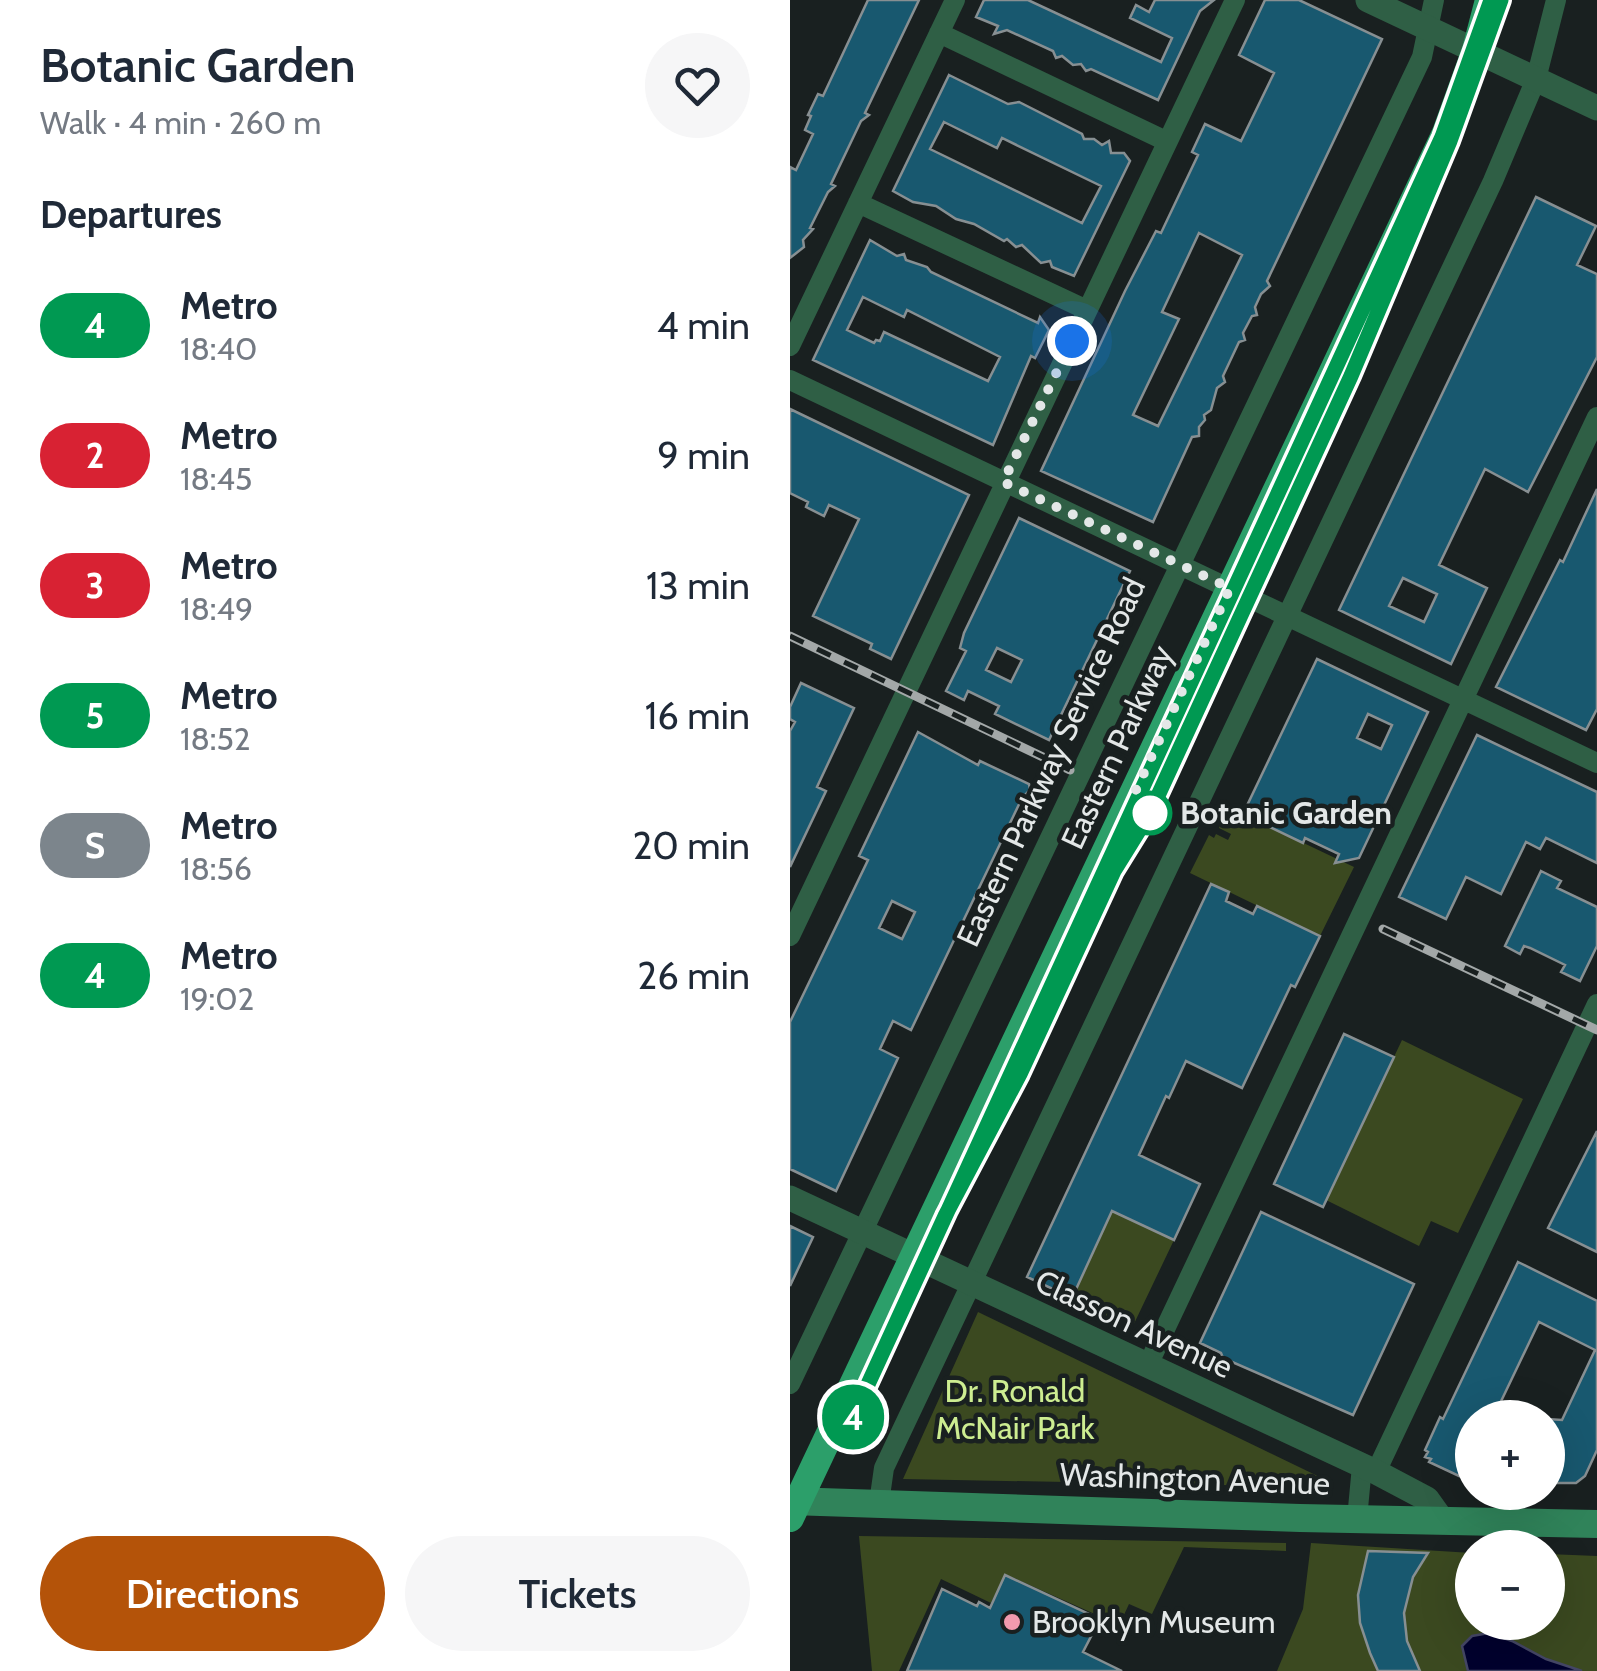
<!DOCTYPE html>
<meta charset="utf-8">
<style>
body{margin:0;font-family:Cabin,sans-serif;background:#f6f6f7;color:#1f2937;height:100vh;display:flex;flex-direction:column;font-size:38px;white-space:nowrap}
*{box-sizing:border-box;margin:0}
p{font-size:32px;color:#747a83}
.icon{flex:none;width:55px;height:55px;fill:none;stroke:currentColor;stroke-width:2;stroke-linecap:round;stroke-linejoin:round}
.map{position:relative;flex:1;overflow:hidden}
.sheet{display:flex;flex-direction:column;background:#fff;width:790px}
.sheet>*{flex:none}
.badge{padding:0 20px;border-radius:32px;font-size:35px;line-height:65px}
.controls{position:absolute;left:665px;top:1400px;display:grid;gap:20px}
.controls a{display:grid;place-items:center;width:110px;height:110px;border-radius:50%;background:#fff;box-shadow:0 10px 40px #0002;font-size:50px}
.you{position:absolute;width:50px;height:50px;margin:-25px;border:8px solid #fff;border-radius:50%;background:#1a73e8;box-shadow:0 0 0 15px #1a73e833}
.map>.badge{position:absolute;translate:-50% -50%;box-shadow:0 0 0 5px #fff}
h2{padding:0 40px;font-size:38px;line-height:90px}
.round{display:grid;place-items:center;flex:none;width:105px;height:105px;border-radius:52px;background:#f6f6f7}
.head{display:flex;align-items:center;justify-content:space-between;height:170px;padding:0 40px}
h1{font-size:48px;font-weight:600;line-height:75px}
.action{display:flex;gap:20px;margin-top:auto;padding:20px 40px}
.action a{flex:1;height:115px;border-radius:60px;background:#b45309;color:#fff;font-size:40px;font-weight:600;line-height:115px;text-align:center}
.action a+a{background:#f6f6f7;color:#1f2937}
ul{padding:0;list-style:none}
li{display:flex;align-items:center;gap:30px;height:130px;padding:0 40px}
li div{flex:1}
li b{display:block;font-size:38px}
li em{font-style:normal}
li .badge{min-width:110px;font-weight:700;text-align:center}
main{display:flex;flex:1;min-height:0}
.map>svg:first-child{display:block}
</style>
<main>
<section class="sheet">
<div class="head"><div><h1>Botanic Garden</h1><p>Walk · 4 min · 260 m</p></div><a class="round"><svg class="icon" aria-label="heart" viewBox="0 0 24 24"><path d="M12 20l-8-8c-3-5 5-10 8-4 3-6 11-1 8 4z"/></svg></a></div>
<h2>Departures</h2>
<ul>
<li><span class="badge" style="background:#009952;color:#fff">4</span><div><b>Metro</b><p>18:40</p></div><em>4 min</em></li>
<li><span class="badge" style="background:#d82233;color:#fff">2</span><div><b>Metro</b><p>18:45</p></div><em>9 min</em></li>
<li><span class="badge" style="background:#d82233;color:#fff">3</span><div><b>Metro</b><p>18:49</p></div><em>13 min</em></li>
<li><span class="badge" style="background:#009952;color:#fff">5</span><div><b>Metro</b><p>18:52</p></div><em>16 min</em></li>
<li><span class="badge" style="background:#7c858c;color:#fff">S</span><div><b>Metro</b><p>18:56</p></div><em>20 min</em></li>
<li><span class="badge" style="background:#009952;color:#fff">4</span><div><b>Metro</b><p>19:02</p></div><em>26 min</em></li>
</ul>
<div class="action"><a>Directions</a><a>Tickets</a></div>
</section>
<div class="map">
<svg width="807" height="1671" viewBox="0 0 807 1671">
<rect width="100%" height="100%" fill="#192020"/>
<path fill="#3b4920" d="M 434,805 L 564,867 L 530,936 L 400,873 L 419,835 L 424,838 L 426,834 L 438,840 L 441,834 L 429,828 L 430,824 L 426,822 Z
M 612,1040 L 733,1099 L 668,1233 L 641,1221 L 629,1246 L 536,1200 Z
M 322,1211 L 384,1240 L 341,1330 L 280,1302 Z
M 188,1312 L 538,1481 L 540,1487 L 113,1479 Z
M 69,1536 L 496,1543 L 496,1551 L 394,1547 L 362,1614 L 339,1604 L 327,1630 L 314,1624 L 316,1619 L 215,1574 L 201,1603 L 151,1579 L 109,1671 L 82,1671 Z
M 521,1543 L 682,1553 L 682,1622 L 758,1622 L 758,1554 L 807,1556 L 807,1671 L 487,1671 L 513,1609 Z"/>
<path fill="#00012d" stroke="#444665" stroke-width="2.5" d="M 699,1633 L 722,1641 L 756,1659 L 792,1671 L 678,1671 L 672,1646 L 682,1636 Z"/>
<path fill="#18586f" stroke="#878f92" stroke-width="2.5" fill-rule="evenodd" d="M 78,0 L 129,0 L 75,113 L 79,115 L 71,121 L 41,184 L 45,186 L 38,192 L 20,228 L 23,229 L 13,240 L 14,247 L 0,258 L 0,167 L 6,170 L 23,134 L 15,130 L 21,116 L 18,115 L 28,94 L 33,96 Z
M 194,0 L 238,0 L 371,62 L 382,38 L 340,18 L 346,5 L 359,12 L 365,0 L 424,0 L 410,11 L 368,100 L 301,69 L 296,71 L 291,64 L 283,65 L 272,56 L 266,58 L 263,51 L 217,30 L 204,34 L 208,26 L 186,17 Z
M 475,0 L 509,0 L 592,39 L 477,281 L 480,286 L 471,294 L 465,307 L 467,315 L 462,316 L 453,333 L 455,340 L 449,342 L 433,376 L 435,382 L 427,388 L 421,410 L 414,415 L 415,420 L 409,427 L 409,436 L 402,437 L 363,522 L 251,471 L 335,291 L 366,231 L 371,233 L 408,155 L 402,152 L 415,124 L 451,141 L 484,73 L 449,55 ZM 409,233 L 452,255 L 368,426 L 343,415 L 389,319 L 372,312 Z
M 159,75 L 218,104 L 229,102 L 292,134 L 294,139 L 304,139 L 312,145 L 319,141 L 321,153 L 334,153 L 340,161 L 284,276 L 262,267 L 260,261 L 251,263 L 232,245 L 226,247 L 217,239 L 214,241 L 184,224 L 166,219 L 146,206 L 123,202 L 103,191 ZM 154,122 L 207,148 L 212,138 L 311,186 L 292,223 L 140,149 Z
M 746,197 L 806,226 L 787,265 L 807,274 L 807,357 L 738,492 L 695,469 L 671,519 L 649,565 L 697,588 L 661,664 L 549,610 ZM 613,578 L 647,594 L 634,622 L 599,606 Z
M 80,240 L 107,256 L 114,254 L 116,260 L 137,267 L 141,272 L 248,323 L 250,317 L 259,330 L 245,358 L 241,356 L 203,445 L 23,360 ZM 73,297 L 114,317 L 117,310 L 210,357 L 198,381 L 94,332 L 90,341 L 86,340 L 84,343 L 57,330 Z
M 0,409 L 179,495 L 101,659 L 80,649 L 82,644 L 23,616 L 69,519 L 39,505 L 34,516 L 16,507 L 18,502 L 0,493 Z
M 807,489 L 807,709 L 796,730 L 706,687 L 770,560 L 773,562 Z
M 229,518 L 340,571 L 259,740 L 205,714 L 209,706 L 178,691 L 174,700 L 156,691 L 176,651 L 170,648 L 174,633 ZM 207,648 L 232,660 L 221,682 L 196,670 Z
M 527,659 L 638,712 L 569,858 L 545,863 L 549,854 L 515,838 L 513,843 L 453,814 ZM 578,714 L 602,725 L 591,749 L 567,738 Z
M 11,683 L 64,708 L 27,787 L 36,791 L 0,867 L 0,731 L 5,722 L 0,719 L 0,707 Z
M 128,732 L 188,765 L 190,761 L 239,784 L 240,790 L 232,798 L 121,1030 L 103,1021 L 90,1049 L 108,1058 L 46,1191 L 0,1169 L 0,1022 L 78,860 L 69,856 ZM 102,901 L 125,912 L 112,939 L 89,928 Z
M 687,735 L 807,792 L 807,863 L 756,838 L 750,849 L 736,842 L 711,894 L 676,877 L 656,919 L 609,897 Z
M 751,871 L 771,881 L 767,888 L 807,907 L 807,946 L 790,981 L 771,972 L 775,965 L 740,948 L 734,946 L 730,954 L 715,946 Z
M 421,884 L 439,892 L 436,901 L 463,914 L 467,906 L 530,936 L 505,987 L 501,985 L 452,1088 L 396,1061 L 379,1098 L 376,1096 L 349,1155 L 410,1184 L 384,1240 L 322,1211 L 282,1298 L 237,1277 Z
M 554,1034 L 604,1057 L 533,1207 L 484,1184 Z
M 807,1131 L 807,1252 L 758,1228 Z
M 471,1212 L 624,1284 L 563,1415 L 433,1358 L 431,1353 L 410,1343 Z
M 0,1226 L 23,1237 L 0,1286 Z
M 728,1262 L 807,1301 L 807,1450 L 795,1476 L 786,1483 L 758,1483 L 758,1419 L 772,1420 L 805,1350 L 749,1322 L 703,1418 L 682,1418 L 682,1472 L 678,1471 L 676,1476 L 670,1473 L 669,1476 L 639,1462 L 641,1459 L 635,1457 L 638,1452 L 635,1450 L 650,1417 L 653,1419 Z
M 578,1551 L 638,1553 L 623,1577 L 614,1613 L 617,1641 L 630,1671 L 588,1671 L 580,1653 L 570,1623 L 568,1595 Z
M 215,1575 L 310,1619 L 293,1652 L 332,1671 L 117,1671 L 152,1589 L 187,1606 L 189,1602 L 200,1608 Z"/>
<g fill="none" stroke-linecap="round" stroke-linejoin="round">
<path stroke="#2f5f45" stroke-width="20" d="M 149,33 L 376,141
M 68,203 L 297,310
M 0,346 L 165,0
M 0,380 L 807,763
M 0,936 L 445,0
M 357,1367 L 807,417
M 0,1384 L 632,57 L 644,0
M 586,1472 L 807,1004
M 89,1503 L 94,1468 L 703,181 L 746,79 L 766,0
M 567,1519 L 572,1466"/>
<path stroke="#2f5f45" stroke-width="25" d="M 578,0 L 807,108
M 0,1198 L 586,1472 L 637,1499 L 652,1520"/>
<path stroke="#30835a" stroke-width="28" d="M 0,1501 L 510,1518 L 807,1524"/>
<path stroke="#2c9f6a" stroke-width="28" d="M 0,1518 L 656,133 L 686,50 L 699,0"/>
<defs>
<path id="rail" d="M 0,636 L 280,770
M 593,929 L 807,1030"/>
</defs>
<use href="#rail" stroke="#a3a8a8" stroke-width="9"/>
<use href="#rail" stroke="#192020" stroke-width="5" stroke-dasharray="15" stroke-linecap="butt"/>
</g>
<g fill="none" stroke-linecap="round" stroke-linejoin="round">
<defs>
<path id="line" d="M 701,0 L 652,137 L 62,1419 L 155,1216 L 230,1074 L 324,871 L 360,813 L 561,376 L 660,141 L 711,0"/>
</defs>
<use href="#line" stroke="#fff" stroke-width="22"/>
<use href="#line" stroke="#009952" stroke-width="15"/>
<path stroke="#e3e7e7" stroke-width="10" stroke-dasharray="0 18" d="M 282,341 L 213,482 L 440,588 L 346,790 L 360,813"/>
</g>
<circle fill="#fff" stroke="#009952" stroke-width="5" cx="360" cy="813" r="20"/>
<circle fill="#f29aae" stroke="#192020" stroke-width="4" cx="222" cy="1622" r="10"/>
<g text-anchor="middle" stroke-width="9" stroke-linejoin="round" paint-order="stroke">
<g font-size="32" fill="#e3e7e7" stroke="#192020">
<text transform="translate(327 747) rotate(-65)" y="11">Eastern Parkway</text>
<text transform="translate(261 762) rotate(-65)" y="11">Eastern Parkway Service Road</text>
<text transform="translate(344 1324) rotate(25)" y="11">Classon Avenue</text>
<text transform="translate(405 1479) rotate(2)" y="11">Washington Avenue</text>
</g>
<g font-size="32" font-weight="bold" fill="#e3e7e7" stroke="#192020" text-anchor="start">
<text x="390" y="824">Botanic Garden</text>
</g>
<g font-size="32" fill="#cded91" stroke="#192020">
<text x="225" y="1402">Dr. Ronald<tspan x="225" dy="37">McNair Park</tspan></text>
</g>
<g font-size="32" fill="#e3e7e7" stroke="#192020" text-anchor="start">
<text x="242" y="1633">Brooklyn Museum</text>
</g>
</g>
</svg>
<div class="controls">
<a>+</a>
<a>−</a>
</div>
<div class="you" style="left:282px;top:341px"></div>
<b class="badge" style="left:63px;top:1417px;background:#009952;color:#fff">4</b>
</div>
</main>
